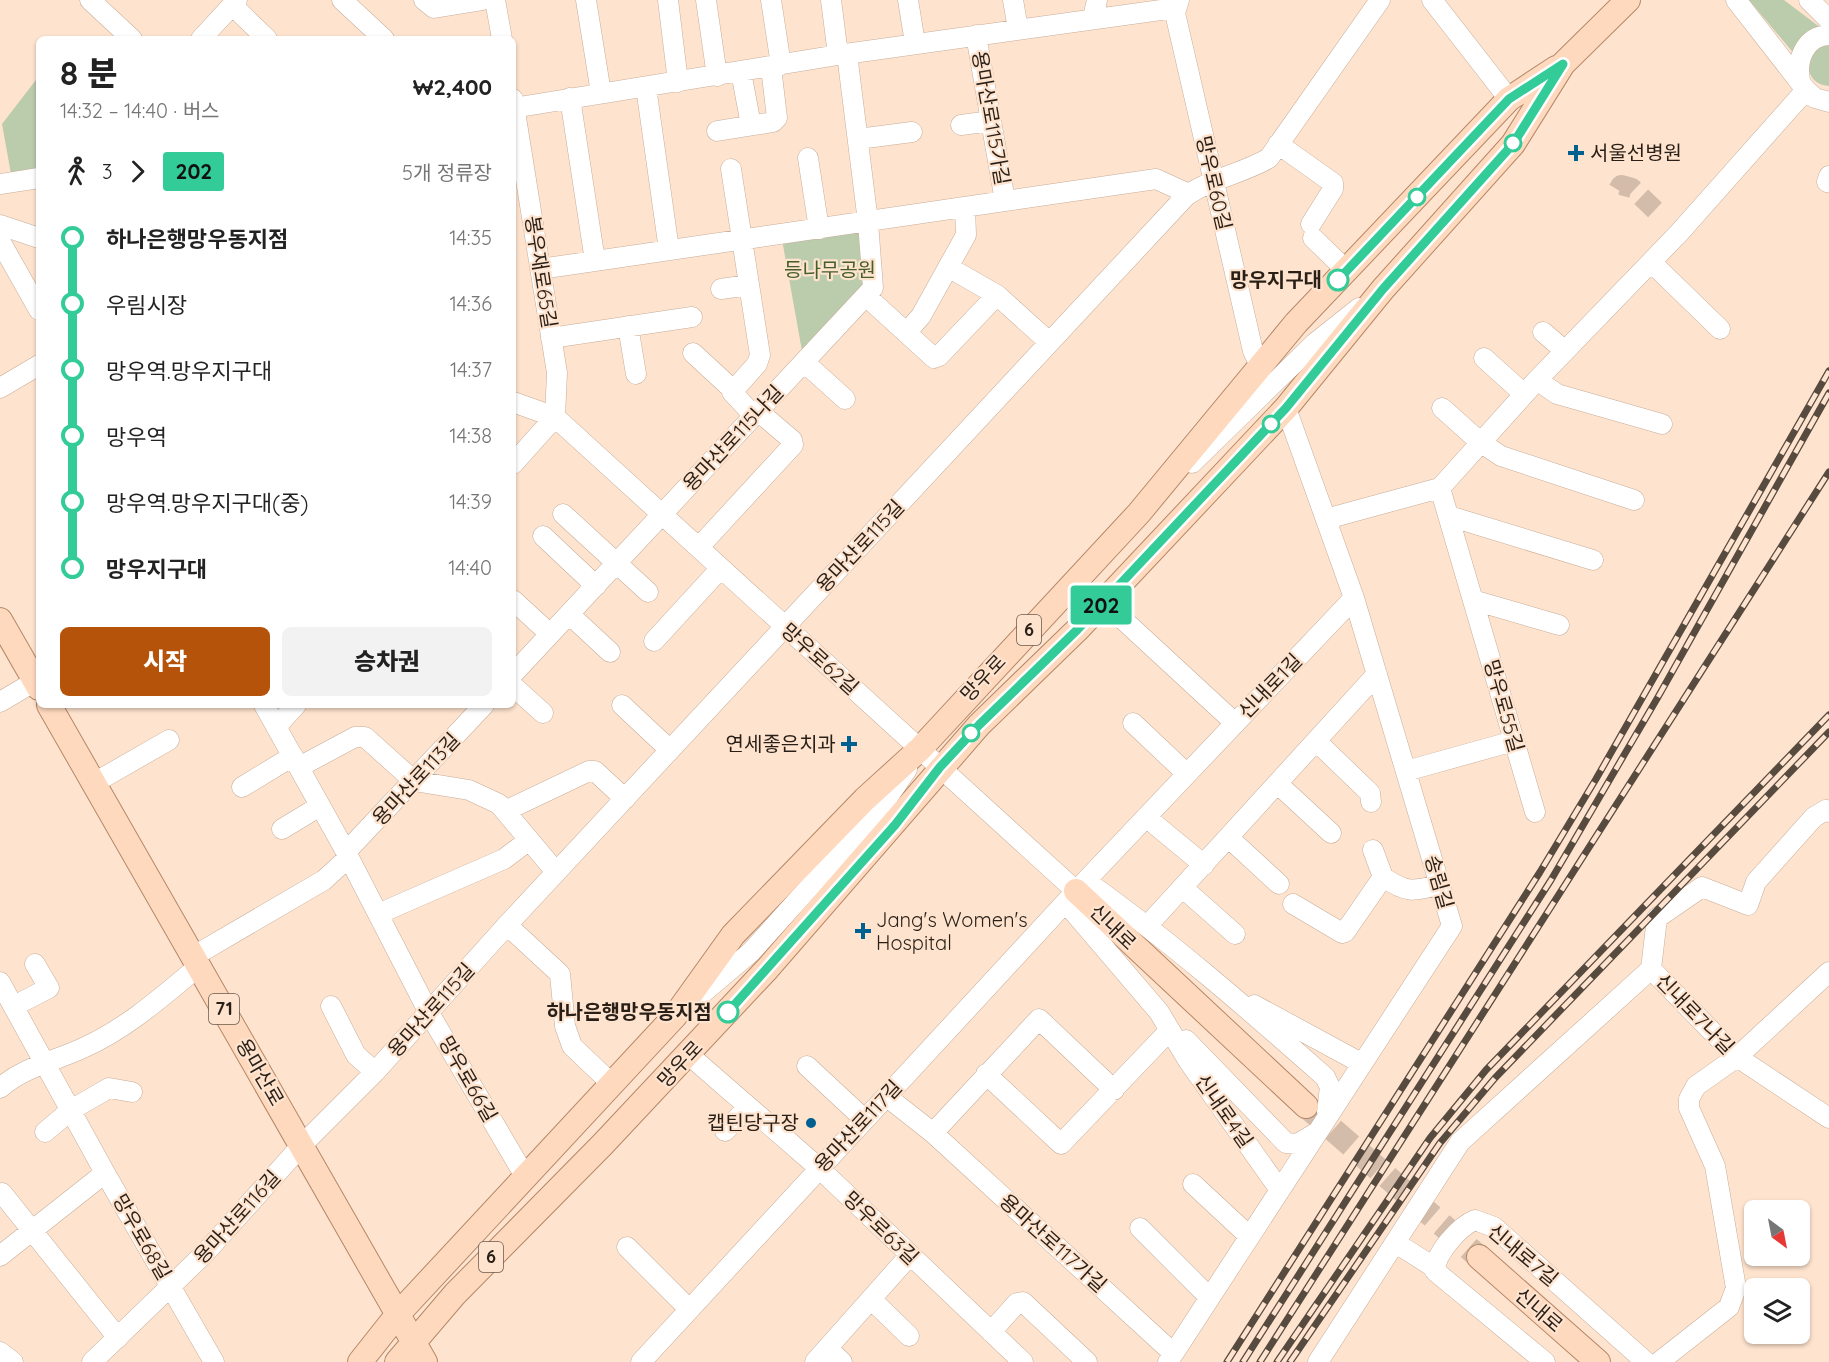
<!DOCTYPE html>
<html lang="ko">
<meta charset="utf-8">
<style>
body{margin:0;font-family:Quicksand,"Noto Sans KR",sans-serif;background:#f2f2f2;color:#222;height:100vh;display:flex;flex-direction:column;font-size:22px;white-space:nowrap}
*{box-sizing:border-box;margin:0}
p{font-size:20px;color:#767676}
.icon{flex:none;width:33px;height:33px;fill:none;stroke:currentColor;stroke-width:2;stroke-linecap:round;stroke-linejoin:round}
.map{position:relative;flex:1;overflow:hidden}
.details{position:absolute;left:36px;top:36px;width:480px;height:672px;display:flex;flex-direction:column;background:#fff;border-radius:9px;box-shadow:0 2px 4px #0004}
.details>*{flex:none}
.badge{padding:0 12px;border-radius:4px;font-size:21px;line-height:39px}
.needle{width:39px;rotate:148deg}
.controls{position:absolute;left:1744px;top:1200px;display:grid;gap:12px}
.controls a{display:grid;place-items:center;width:66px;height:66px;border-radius:9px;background:#fff;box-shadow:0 2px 4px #0004;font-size:30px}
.map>.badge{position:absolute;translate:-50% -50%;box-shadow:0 0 0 3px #fff}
.legs{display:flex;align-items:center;gap:9px;height:66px;padding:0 24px;font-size:20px}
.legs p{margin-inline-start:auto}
.summary{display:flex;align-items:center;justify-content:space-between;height:102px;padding:0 24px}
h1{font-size:33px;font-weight:800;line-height:45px}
.action{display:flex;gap:12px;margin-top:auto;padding:12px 24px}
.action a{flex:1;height:69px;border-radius:9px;background:#b45309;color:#fff;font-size:24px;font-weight:800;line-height:69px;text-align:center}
.action a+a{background:#f2f2f2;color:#222}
ul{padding:0 24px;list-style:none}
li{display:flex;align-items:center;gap:21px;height:66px;font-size:22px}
li i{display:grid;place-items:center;width:9px;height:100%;margin:0 8px;background:currentColor}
li i::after{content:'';width:15px;height:15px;margin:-8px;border:4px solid;border-radius:50%;background:#fff}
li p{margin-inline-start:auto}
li:first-child i{background:linear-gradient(#0000 50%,currentColor 0)}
li:last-child i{background:linear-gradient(currentColor 50%,#0000 0)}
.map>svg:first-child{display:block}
</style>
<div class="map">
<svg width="1829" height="1362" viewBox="0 0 1829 1362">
<rect width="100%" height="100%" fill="#fee3ce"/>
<path fill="#bbccad" d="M 1749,0 L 1784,0 L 1821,28 L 1796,56 Z
M 1829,45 L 1829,86 C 1801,84 1803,48 1829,45 Z
M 39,76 L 39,170 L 11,174 L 2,124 Z
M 868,222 L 873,288 L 804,362 L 781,234 Z"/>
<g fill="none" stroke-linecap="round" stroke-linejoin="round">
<path stroke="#d3bca9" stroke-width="20" stroke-dasharray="20 10" stroke-linecap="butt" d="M 1618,190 L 1621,185 L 1632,188 L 1655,210"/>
<path stroke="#d3bca9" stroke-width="24" stroke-dasharray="24 12" stroke-linecap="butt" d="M 1306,1106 L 1479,1257"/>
<defs>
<path id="minor" d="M 90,0 L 132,39
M 342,0 L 384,39
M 424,0 L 434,8 L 483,0
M 495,0 L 502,39
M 586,0 L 601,93
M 668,0 L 678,82
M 706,0 L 717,76
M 771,0 L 781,65
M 831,0 L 838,55
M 908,0 L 915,43
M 1013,0 L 1018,29
M 1179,0 L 1175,13 L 1253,351 L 1260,365
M 1432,0 L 1509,99
M 1736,0 L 1806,90 L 1815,98 L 1829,102
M 1809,0 L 1829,20
M 232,5 L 267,39
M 1093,18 L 1097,0
M 976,35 L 1005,201
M 201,39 L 237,0
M 741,72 L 751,125
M 1800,80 C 1796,60 1805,36 1829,35
M 646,87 L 669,250
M 570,98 L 595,261
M 513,99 L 557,373 L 555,417 L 513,464
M 513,108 L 838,55 L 1175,8
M 961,125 L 991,121
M 717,131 L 773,122 L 777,118 L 771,67
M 858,139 L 912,132
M 1278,144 L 1333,183 L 1333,189 L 1311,224
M 808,158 L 819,229
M 731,169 L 760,355 L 757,364 L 732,392 L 754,416
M 1827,182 L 1829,176
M 0,184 L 39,178
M 0,225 L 39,238
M 1313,238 L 1347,271
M 0,241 L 39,310
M 1651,262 L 1720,329
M 948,267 L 997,295 L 1049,342
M 540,269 L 1156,179 L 1189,194
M 721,289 L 749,285
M 866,296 L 934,358 L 939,356 L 997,295
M 628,326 L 636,374
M 1543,332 L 1565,351
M 906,333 L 921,316 L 966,235 L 965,207
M 551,338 L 692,317
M 693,353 L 733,390
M 1484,358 L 1524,394
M 804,362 L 845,399
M 1537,380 L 1557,394 L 1662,424
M 0,388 L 39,365
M 513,402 L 555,417 L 1076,891
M 1442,408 L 1480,442 L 1501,456 L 1634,500
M 1192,463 L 1315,343 L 1359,308
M 1440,488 L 1537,380 L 1679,233 L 1806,90
M 1440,488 L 1535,812
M 563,514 L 648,592
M 1449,516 L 1593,560
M 1326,519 L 1440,488
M 543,536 L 596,586
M 699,547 L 793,445 L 792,440 L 758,411
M 513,600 L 550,634
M 1473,600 L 1559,625
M 1104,602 L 1235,723
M 569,614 L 610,652
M 654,641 L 721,568
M 513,674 L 873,288 L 868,222 L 847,54
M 513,686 L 543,713
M 0,702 L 39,679
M 264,705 L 346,852 L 429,1013 L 526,1178
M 622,705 L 670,750
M 1133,723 L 1187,774
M 276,727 L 296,705
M 1316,741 L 1370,793 L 1371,802
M 299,767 L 355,737 L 365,737 L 414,781 L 469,790 L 499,804 L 556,872
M 1406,771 L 1514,741
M 94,783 L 169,740
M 1278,784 L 1331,833
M 242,787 L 293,756
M 505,811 L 589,771 L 595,771 L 625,799
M 1146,817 L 1204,865
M 282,829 L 320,806
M 1229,838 L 1279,884
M 1373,850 L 1383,877
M 346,852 L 484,705
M 1086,881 C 1170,941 1247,1008 1325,1077 L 1330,1087 L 1327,1112
M 1183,888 L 1235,934
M 1066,903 L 1159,1012 L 1189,1062 L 1280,1190
M 1293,904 L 1342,933 L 1345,932 L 1383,877 C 1406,893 1413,892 1440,884
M 378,914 L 504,859 L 528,841
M 507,925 L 560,974 L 565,1026 L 572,1046 L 612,1084
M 1148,925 L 1377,674
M 194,956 L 324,880 L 349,857
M 1651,969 L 1657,918 L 1702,887 L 1748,905 L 1756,882 L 1814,817 L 1826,810 L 1829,812
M 1651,969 L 1737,1057 L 1829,1118
M 0,982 L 105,1173 L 214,1362
M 692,1002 L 751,952 L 879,810 L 907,769
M 1254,1005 L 1361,1063
M 14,1006 L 49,988 L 35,964
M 331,1006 L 356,1055 L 375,1072
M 1186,1040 L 1286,1143 L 1297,1144 L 1314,1134
M 689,1055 L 819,1168 L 1023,1362
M 807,1066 L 864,1119
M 986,1074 L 1061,1144 L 1170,1030
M 0,1088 C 24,1067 55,1061 83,1048 C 126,1029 163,996 199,966
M 886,1096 L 933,1133 L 1173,1353
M 725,1131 L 748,1107
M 45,1132 L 71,1110 L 109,1088 L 132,1092
M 933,1133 L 1039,1019 L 1114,1090
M 1193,1184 L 1249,1236
M 2,1193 L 118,1338
M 1140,1228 L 1209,1297
M 1396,1243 L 1435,1268
M 627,1247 L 689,1309
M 0,1256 L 105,1173
M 872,1300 L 909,1336
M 991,1332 L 1017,1303 L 1023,1302 L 1087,1362
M 827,1348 L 842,1362
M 0,1352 L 13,1362
M 92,1362 L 205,1253 L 302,1145 L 375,1072 L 507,925 L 1186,196 C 1211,178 1242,174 1269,158 L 1380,0
M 641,1362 L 1076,891 L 1354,598
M 815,1362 L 910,1255
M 1168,1362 L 1452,926 L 1354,598 L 1286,408
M 1318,1362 L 1460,1142 L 1651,969
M 1545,1362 L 1435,1271 C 1435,1253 1460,1226 1475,1220 L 1494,1227 L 1646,1362
M 1659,1362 L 1729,1307 L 1736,1288 L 1715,1166 L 1689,1108 L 1689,1099 L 1696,1086 L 1737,1057 L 1829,972"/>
<path id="major" d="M 0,620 L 39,688
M 49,705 L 425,1362
M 1076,891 L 1306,1106
M 1479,1257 L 1598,1362
M 360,1362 L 398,1314 L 675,1016 L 733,935 L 865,799 L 920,749 L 1139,513 L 1296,323 L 1509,99 L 1556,68
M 397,1362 L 455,1294 L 603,1144 L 768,968 L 979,725 L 1077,630 L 1286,408 L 1383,289 L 1513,144 L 1563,64 L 1628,0"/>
</defs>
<use href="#minor" stroke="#c7ad99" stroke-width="21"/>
<use href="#major" stroke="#b48868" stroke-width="26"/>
<use href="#minor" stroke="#fff" stroke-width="20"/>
<use href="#major" stroke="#ffd9be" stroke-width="24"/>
<defs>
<path id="rail" d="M 1227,1362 L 1540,872 L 1596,779 L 1829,371
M 1243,1362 L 1551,880 L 1658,697 L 1829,393
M 1260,1362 L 1829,472
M 1277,1362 L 1430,1138 L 1486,1070 L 1829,715
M 1290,1362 L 1440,1143 L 1495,1078 L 1829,732"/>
</defs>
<use href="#rail" stroke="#574a3f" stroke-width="7"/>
<use href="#rail" stroke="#fee3ce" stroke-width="4.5" stroke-dasharray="14" stroke-linecap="butt"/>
</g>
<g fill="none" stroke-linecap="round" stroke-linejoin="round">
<defs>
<path id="line-1" d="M 728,1012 L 895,825 L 940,767 L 979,725 L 1077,630 L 1286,408 L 1383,289 L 1513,144 L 1563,64 L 1509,99 L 1338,280"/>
</defs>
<use href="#line-1" stroke="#fff" stroke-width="14"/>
<use href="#line-1" stroke="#3c9" stroke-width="9"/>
</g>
<g fill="#fff" stroke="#3c9" stroke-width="3">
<circle cx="1513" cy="143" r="8"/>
<circle cx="1417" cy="197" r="8"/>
<circle cx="1338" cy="280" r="10"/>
<circle cx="1271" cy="424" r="8"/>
<circle cx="971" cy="733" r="8"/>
<circle cx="728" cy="1012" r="10"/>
</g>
<g fill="#006191" stroke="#fee3ce" stroke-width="2">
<path d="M1573 144h6v6h6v6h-6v6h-6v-6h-6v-6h6z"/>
<path d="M846 735h6v6h6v6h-6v6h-6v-6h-6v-6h6z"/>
<path d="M860 922h6v6h6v6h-6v6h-6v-6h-6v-6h6z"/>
<circle cx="811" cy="1123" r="6"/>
</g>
<g text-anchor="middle" stroke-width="4.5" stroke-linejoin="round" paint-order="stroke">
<g fill="#fee3ce" stroke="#695a4e" stroke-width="1.5">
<rect x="1017" y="615" width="24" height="30" rx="4.5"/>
<rect x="209" y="994" width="30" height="30" rx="4.5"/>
<rect x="479" y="1242" width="24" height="30" rx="4.5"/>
</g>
<g font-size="18" font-weight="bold" fill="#291f17">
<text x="1029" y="636">6</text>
<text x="224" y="1015">71</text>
<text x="491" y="1263">6</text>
</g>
<g font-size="20" fill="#291f17" stroke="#fee3ce">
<text transform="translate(991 118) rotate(80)" y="7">용마산로115가길</text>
<text transform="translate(1214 183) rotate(77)" y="7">망우로60길</text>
<text transform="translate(541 272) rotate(81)" y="7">봉우재로65길</text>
<text transform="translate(733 438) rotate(-47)" y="7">용마산로115나길</text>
<text transform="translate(860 546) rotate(-47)" y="7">용마산로115길</text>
<text transform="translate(820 659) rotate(42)" y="7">망우로62길</text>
<text transform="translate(983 678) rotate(-47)" y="7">망우로</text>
<text transform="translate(1270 686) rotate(-46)" y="7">신내로1길</text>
<text transform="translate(1504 706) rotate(74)" y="7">망우로55길</text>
<text transform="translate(416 779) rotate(-47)" y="7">용마산로113길</text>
<text transform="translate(1439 882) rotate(74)" y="7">송림길</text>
<text transform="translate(1113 927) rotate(44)" y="7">신내로</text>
<text transform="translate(431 1010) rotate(-48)" y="7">용마산로115길</text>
<text transform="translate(1695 1014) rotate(46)" y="7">신내로7나길</text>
<text transform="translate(680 1064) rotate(-47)" y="7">망우로</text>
<text transform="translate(260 1072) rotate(60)" y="7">용마산로</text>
<text transform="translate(468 1079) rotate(60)" y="7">망우로66길</text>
<text transform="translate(1224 1111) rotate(55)" y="7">신내로4길</text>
<text transform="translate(858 1126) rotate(-47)" y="7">용마산로117길</text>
<text transform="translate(237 1217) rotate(-48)" y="7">용마산로116길</text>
<text transform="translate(881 1228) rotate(44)" y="7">망우로63길</text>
<text transform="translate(142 1237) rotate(60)" y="7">망우로68길</text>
<text transform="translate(1053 1243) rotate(42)" y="7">용마산로117가길</text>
<text transform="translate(1523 1255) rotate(40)" y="7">신내로7길</text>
<text transform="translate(1539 1310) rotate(41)" y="7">신내로</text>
</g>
<g font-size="20" fill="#291f17" stroke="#fee3ce" text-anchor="start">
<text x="1590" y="160">서울선병원</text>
<text x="836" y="751" text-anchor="end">연세좋은치과</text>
<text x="876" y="927">Jang's Women's<tspan x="876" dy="23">Hospital</tspan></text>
<text x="799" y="1130" text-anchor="end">캡틴당구장</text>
</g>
<g font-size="20" fill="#445f2a" stroke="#fee3ce">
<text x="830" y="277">등나무공원</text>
</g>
<g font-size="20" font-weight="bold" fill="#291f17" stroke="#fee3ce" text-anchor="end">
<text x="1322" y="287">망우지구대</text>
<text x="712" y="1019">하나은행망우동지점</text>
</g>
</g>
</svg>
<div class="controls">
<a><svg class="needle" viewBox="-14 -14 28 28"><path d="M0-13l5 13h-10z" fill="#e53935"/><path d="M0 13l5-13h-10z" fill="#767676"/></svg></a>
<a><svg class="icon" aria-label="layers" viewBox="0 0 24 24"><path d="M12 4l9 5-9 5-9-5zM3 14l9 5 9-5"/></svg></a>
</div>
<b class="badge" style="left:1101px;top:605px;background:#3c9;color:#111">202</b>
<section class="details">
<div class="summary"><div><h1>8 분</h1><p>14:32 – 14:40 · 버스</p></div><b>₩2,400</b></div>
<div class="legs"><svg class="icon" aria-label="walk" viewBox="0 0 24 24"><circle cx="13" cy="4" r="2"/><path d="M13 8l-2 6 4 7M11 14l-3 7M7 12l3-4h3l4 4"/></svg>3<svg class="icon" aria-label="forward" viewBox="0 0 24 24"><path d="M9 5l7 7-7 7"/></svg><b class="badge" style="background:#3c9;color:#111">202</b><p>5개 정류장</p></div>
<ul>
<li><i style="color:#3c9"></i><b>하나은행망우동지점</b><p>14:35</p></li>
<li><i style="color:#3c9"></i><span>우림시장</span><p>14:36</p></li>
<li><i style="color:#3c9"></i><span>망우역.망우지구대</span><p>14:37</p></li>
<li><i style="color:#3c9"></i><span>망우역</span><p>14:38</p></li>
<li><i style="color:#3c9"></i><span>망우역.망우지구대(중)</span><p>14:39</p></li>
<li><i style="color:#3c9"></i><b>망우지구대</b><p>14:40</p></li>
</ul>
<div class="action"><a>시작</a><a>승차권</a></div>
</section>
</div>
